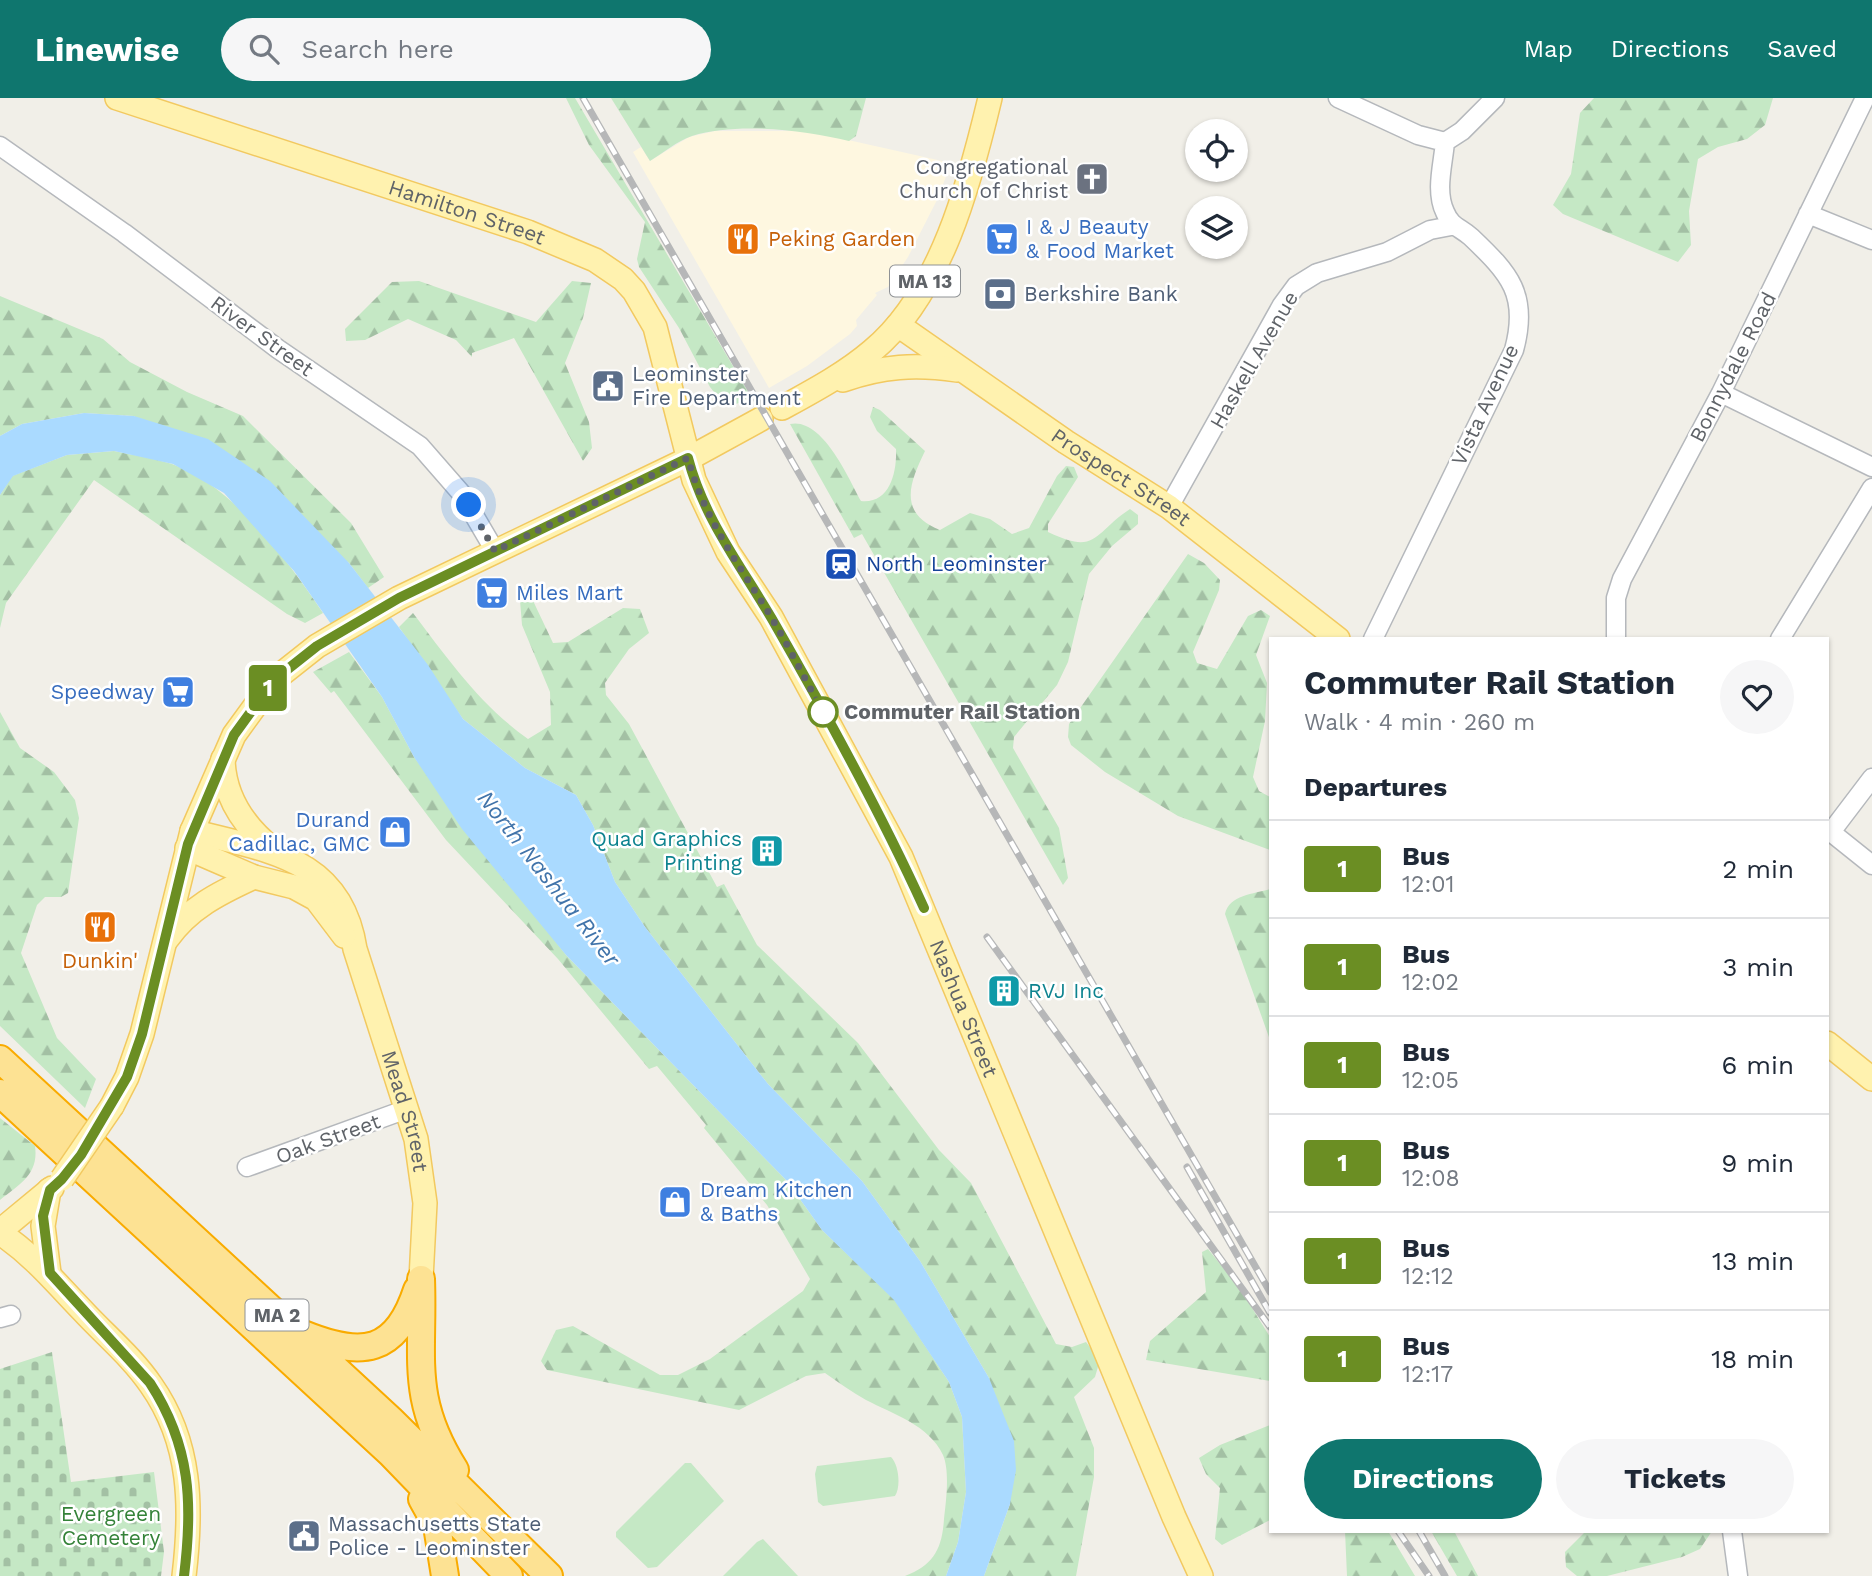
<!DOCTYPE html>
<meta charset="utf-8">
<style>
body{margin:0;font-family:"Work Sans",sans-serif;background:#f6f6f7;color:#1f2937;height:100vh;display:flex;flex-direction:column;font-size:26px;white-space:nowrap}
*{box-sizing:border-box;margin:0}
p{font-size:23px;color:#747a83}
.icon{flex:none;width:38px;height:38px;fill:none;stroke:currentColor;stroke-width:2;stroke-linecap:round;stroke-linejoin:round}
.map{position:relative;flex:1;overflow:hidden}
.sheet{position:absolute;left:1269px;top:539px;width:560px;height:896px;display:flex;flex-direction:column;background:#fff;border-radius:0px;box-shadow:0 2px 5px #0004}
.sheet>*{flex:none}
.badge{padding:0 14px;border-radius:5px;font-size:24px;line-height:46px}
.tools{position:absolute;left:1185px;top:21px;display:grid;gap:14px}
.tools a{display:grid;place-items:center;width:63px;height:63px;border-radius:50%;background:#fff;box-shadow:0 2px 5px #0004;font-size:35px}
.you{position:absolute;width:35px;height:35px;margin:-18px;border:5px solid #fff;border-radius:50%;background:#1a73e8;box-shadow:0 0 0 10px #1a73e833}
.map>.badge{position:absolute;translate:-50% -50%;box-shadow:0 0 0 4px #fff}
h2{padding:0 35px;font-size:26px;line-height:63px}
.round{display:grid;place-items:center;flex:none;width:74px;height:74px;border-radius:37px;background:#f6f6f7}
.headline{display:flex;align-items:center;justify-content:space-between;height:119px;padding:0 35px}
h1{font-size:33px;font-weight:700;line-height:52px}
.action{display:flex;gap:14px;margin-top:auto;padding:14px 35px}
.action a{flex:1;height:80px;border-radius:42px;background:#0f766e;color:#fff;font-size:28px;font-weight:700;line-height:80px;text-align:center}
.action a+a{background:#f6f6f7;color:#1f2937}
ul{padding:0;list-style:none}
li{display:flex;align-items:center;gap:21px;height:98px;padding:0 35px;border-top:2px solid #e0e1e3}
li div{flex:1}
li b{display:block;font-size:26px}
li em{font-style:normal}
li .badge{min-width:77px;font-weight:700;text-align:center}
header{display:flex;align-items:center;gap:42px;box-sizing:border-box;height:98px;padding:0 35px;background:#0f766e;color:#fff}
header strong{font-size:33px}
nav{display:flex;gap:38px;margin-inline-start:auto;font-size:24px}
.search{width:490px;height:63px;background:#f6f6f7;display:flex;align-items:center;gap:18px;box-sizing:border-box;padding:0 24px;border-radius:38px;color:#747a83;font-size:26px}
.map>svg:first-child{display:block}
</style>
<header>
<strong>Linewise</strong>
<div class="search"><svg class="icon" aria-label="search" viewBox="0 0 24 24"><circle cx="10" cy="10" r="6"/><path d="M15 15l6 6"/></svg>Search here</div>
<nav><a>Map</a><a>Directions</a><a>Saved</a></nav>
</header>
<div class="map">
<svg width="1872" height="1478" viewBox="0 0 1872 1478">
<defs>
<pattern id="forest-firs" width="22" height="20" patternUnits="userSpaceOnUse" patternTransform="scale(1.75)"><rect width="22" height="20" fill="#c5e8c5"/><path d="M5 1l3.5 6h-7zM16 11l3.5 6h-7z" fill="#a3c0a4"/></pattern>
<pattern id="cemetery-stones" width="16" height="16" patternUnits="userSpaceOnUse" patternTransform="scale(1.75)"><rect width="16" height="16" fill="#c5e8c5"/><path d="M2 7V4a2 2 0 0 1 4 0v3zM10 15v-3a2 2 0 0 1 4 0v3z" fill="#a3c0a4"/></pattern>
</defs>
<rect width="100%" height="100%" fill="#f1efe8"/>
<path fill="#fef7e0" d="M 715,33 L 808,33 L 951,65 L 938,100 L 908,159 L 888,189 L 875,195 L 877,197 L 856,222 L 857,228 L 850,236 L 807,268 L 769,290 L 633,54 L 641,49 L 650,63 L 689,39 Z"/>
<path fill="url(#forest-firs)" d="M 566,0 L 575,0 L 750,297 C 743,304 734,308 725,308 L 710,289 L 679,230 L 639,169 L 637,161 L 645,124 L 589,47 Z
M 611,0 L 866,0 L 856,38 L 849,43 C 803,32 738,24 692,38 C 677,43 663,55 650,63 Z
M 1594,0 L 1773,0 L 1765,27 L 1747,41 L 1718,49 L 1698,61 L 1689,113 L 1691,147 L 1678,164 L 1563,116 L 1553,107 L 1571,76 L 1580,15 Z
M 419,183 L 536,224 L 572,183 L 591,185 L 583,220 L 565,265 L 589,324 L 592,350 L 583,363 L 514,240 L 472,255 L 472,259 L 456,242 L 408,221 L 365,242 L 346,243 L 345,231 L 392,184 Z
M 0,198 L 103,241 L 130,264 L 187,294 L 243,318 L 351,425 L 384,479 L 368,490 L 349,465 L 134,318 L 84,315 L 22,326 L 0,338 Z
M 873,309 L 880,312 L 925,353 C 909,386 898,415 940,432 L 970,415 L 990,421 L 1012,436 L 1029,430 L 1057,378 L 1066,368 L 1074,369 L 1078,379 L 1048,426 L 1048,434 C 1098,458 1093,435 1130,411 L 1138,417 L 1138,426 L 1112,448 L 1089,476 L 1068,564 L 1057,587 L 1014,639 L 1013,650 L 1059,730 L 1068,780 L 1063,787 L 862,436 L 854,440 L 790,326 C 822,319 848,379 861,403 C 890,406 897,374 896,351 L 877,333 L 870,319 Z
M 114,353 C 133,357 153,360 172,366 C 234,388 287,462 323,515 L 305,525 L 287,516 L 94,382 L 6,505 L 0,530 L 0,397 L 12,378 L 67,357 Z
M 1188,456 L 1204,465 L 1220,482 L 1219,492 L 1193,554 L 1197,565 L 1217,571 L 1248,518 L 1261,512 L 1270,518 L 1256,557 L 1267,585 L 1265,623 L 1253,679 L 1259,693 L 1270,699 L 1270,752 L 1178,718 L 1105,674 L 1071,647 L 1068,639 L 1069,626 Z
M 519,490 L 527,490 L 553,545 L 568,544 L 623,510 L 640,511 L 649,535 L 629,551 L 605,585 L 606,597 L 629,626 L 717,789 L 724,786 L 757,847 L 858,945 L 939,1052 L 971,1085 L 1056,1246 L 1072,1249 L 1086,1244 L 1100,1262 L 1095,1279 L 1074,1299 L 1094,1350 L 1094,1379 L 1076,1478 L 984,1478 L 1010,1406 L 989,1280 L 920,1163 L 862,1083 L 768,986 L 645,829 L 615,784 L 593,727 L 576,697 L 525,670 L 463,621 L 399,529 L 413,515 C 448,561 480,607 528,641 L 551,627 L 550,594 L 522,527 Z
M 349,554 L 382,599 L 414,659 L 566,857 L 787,1083 L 822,1132 L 894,1201 L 949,1284 L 962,1319 L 966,1394 L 958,1444 L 946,1478 L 905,1478 C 933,1467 942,1452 944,1421 C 946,1404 950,1373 943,1357 C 929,1327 893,1316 866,1302 C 852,1294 838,1284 825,1275 L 806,1278 L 739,1312 L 547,1272 L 541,1263 L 556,1232 L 573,1228 L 660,1277 L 678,1277 L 710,1261 L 803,1193 L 810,1181 L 767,1107 L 704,1030 L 706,1027 L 657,968 L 649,971 L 558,861 L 446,742 L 334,593 L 331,595 L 313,574 Z
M 0,614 L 20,650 L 54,674 L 75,702 L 79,720 L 68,795 L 61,799 L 45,799 L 37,807 L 21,855 L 57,940 L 96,981 L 85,1010 L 0,928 Z
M 1270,791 L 1270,942 L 1225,816 C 1229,797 1254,796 1270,791 Z
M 0,1020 L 35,1048 C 39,1076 20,1086 0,1102 Z
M 1208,1151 L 1241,1192 L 1270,1239 L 1270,1283 L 1146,1262 L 1150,1243 L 1206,1194 L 1202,1154 Z
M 1270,1327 L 1270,1422 L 1222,1447 L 1215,1441 L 1220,1390 L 1206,1376 L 1199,1360 L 1220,1347 Z
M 1345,1433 L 1388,1433 L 1415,1478 L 1347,1478 Z
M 1431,1433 L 1454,1433 L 1478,1478 L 1457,1478 Z
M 1586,1433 L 1712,1433 L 1700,1451 L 1682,1459 L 1607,1478 L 1577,1478 L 1566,1469 L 1565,1454 Z"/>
<path fill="url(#cemetery-stones)" d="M 52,1254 L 71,1384 L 154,1374 L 164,1454 L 161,1478 L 0,1478 L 0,1271 Z"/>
<path fill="#c5e8c5" d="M 891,1359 C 899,1367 901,1389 895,1398 L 823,1408 L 818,1404 L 815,1376 L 817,1368 Z
M 685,1365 L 691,1365 L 724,1403 L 657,1469 L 648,1470 L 616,1439 L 616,1434 Z
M 763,1441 L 798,1478 L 723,1478 L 757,1444 Z"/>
<path fill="#aadaff" d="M 84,315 L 134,318 L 208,341 L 270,383 L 349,465 L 428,567 L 463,621 L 525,670 L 576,697 L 593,727 L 615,784 L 645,829 L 768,986 L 862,1083 L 920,1163 L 989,1280 L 1014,1343 L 1016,1372 L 1010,1406 L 984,1478 L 946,1478 L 958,1444 L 966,1394 L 962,1319 L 949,1284 L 894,1202 L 822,1132 L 787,1083 L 566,857 L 462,731 L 414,659 L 382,599 L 294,473 L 224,395 L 173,366 L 114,353 L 67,357 L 13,378 L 0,397 L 0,338 L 22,326 Z"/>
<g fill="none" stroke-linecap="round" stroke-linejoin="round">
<defs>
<path id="minor" d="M 1338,0 L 1418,37 L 1445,44 L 1462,33 L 1495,0
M 0,48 L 124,135 L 278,251 L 420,348 L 461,395 L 495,453
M 1808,116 L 1872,142
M 1721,295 L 1872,369
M 1169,409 L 1282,207 L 1296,188 L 1317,175 L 1387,154 L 1430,132 L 1451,128
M 1373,541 L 1514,252 C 1529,197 1510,176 1471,139 C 1460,129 1451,129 1445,114 C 1435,93 1443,67 1445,44
M 1616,541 L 1616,500 L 1622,481 L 1721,295 L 1865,0
M 1780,541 L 1872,390
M 1827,731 L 1872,767
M 1831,734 L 1872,680
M 247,1069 L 407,1011
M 0,1220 L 11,1217
M 1732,1433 L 1738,1478"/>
<g id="major">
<path id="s1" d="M 117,0 L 528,134 L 595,162 L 623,181 L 634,193 L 655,229 L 694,382 L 728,454 L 771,519 L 901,759 L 1174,1419 L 1201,1478"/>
<path id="s2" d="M 898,227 L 1066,344 L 1169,409 L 1338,541"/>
<path d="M 843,282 C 882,268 916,266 957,272"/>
<path d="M 782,310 C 813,293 845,276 872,253 C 941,196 970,84 990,0"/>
<path d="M 223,661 C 224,700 244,729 275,753"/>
<path id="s3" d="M 192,733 C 268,753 341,759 355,851 L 416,1041 L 425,1105 L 421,1181"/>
<path d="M 187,750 L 254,779 L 294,789 L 316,801 L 344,838"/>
<path d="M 167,841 C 189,810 219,795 254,779"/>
<path d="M 1827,945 L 1872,981"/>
<path d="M 112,1008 L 127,979 L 142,936 L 192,733 L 234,637 L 274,582 L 317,548 L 399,500 L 688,361 L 761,321"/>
<path d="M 49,1092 L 43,1128 L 49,1175"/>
<path d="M 0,1133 L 52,1090"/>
<path d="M 0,1135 C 33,1157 55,1184 82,1212 C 105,1237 132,1259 151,1287 C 192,1345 192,1411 184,1478"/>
</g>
<path id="highway" d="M 0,961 L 390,1321 L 549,1478
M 0,995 L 391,1356 L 509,1478
M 421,1181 C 424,1261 409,1299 455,1372
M 303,1236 C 362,1260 396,1256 417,1192
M 422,1401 L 437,1428 L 445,1478"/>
</defs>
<use href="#minor" stroke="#b5b8bc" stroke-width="21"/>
<use href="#major" stroke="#f2c960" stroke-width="26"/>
<use href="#highway" stroke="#f9ab00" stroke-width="30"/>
<use href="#minor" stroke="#fff" stroke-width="18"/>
<use href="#major" stroke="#fff2af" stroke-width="23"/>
<use href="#highway" stroke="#fde293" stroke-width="26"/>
<defs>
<path id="rail" d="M 583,0 L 1270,1194
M 987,839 L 1270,1229
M 1187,1069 L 1270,1215
M 1398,1433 L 1429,1478
M 1419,1433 L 1445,1478"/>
</defs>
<use href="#rail" stroke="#b6b7b8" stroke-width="7"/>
<use href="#rail" stroke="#fff" stroke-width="4.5" stroke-dasharray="13" stroke-linecap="butt"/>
<defs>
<path id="major-bridge" d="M 62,1081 L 112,1008"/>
</defs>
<use href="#major-bridge" stroke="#f2c960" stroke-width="26" stroke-linecap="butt"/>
<use href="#major-bridge" stroke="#fff2af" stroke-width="23"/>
</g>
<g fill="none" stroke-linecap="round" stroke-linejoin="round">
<defs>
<path id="line" d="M 184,1478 C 193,1406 191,1348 150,1285 L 50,1175 L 43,1118 L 50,1092 L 62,1081 L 81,1057 L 127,979 L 142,936 L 188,746 L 234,637 L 274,582 L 317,548 L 399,500 L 688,360 C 704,421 741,468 772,521 C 826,615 879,711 924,810"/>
</defs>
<use href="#line" stroke="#fff" stroke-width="16"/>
<use href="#line" stroke="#6b8e23" stroke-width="10"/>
<path stroke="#5f6368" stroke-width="7" stroke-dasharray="0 12.6" d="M 469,407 L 495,453 L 688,360 C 703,419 739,467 770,517 C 790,551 808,587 827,621 L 823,614"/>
</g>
<defs>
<symbol id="church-square" viewBox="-11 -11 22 22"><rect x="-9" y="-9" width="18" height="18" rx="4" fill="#6b7280" stroke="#fff"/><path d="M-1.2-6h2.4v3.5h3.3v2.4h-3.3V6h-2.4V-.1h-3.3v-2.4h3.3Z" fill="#fff"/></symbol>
<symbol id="restaurant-square" viewBox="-11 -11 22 22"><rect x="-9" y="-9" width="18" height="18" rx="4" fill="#e8710a" stroke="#fff"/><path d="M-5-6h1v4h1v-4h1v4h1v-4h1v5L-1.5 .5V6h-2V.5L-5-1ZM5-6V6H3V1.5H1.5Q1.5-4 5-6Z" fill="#fff"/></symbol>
<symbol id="supermarket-square" viewBox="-11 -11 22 22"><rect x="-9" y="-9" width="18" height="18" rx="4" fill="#3f7fe0" stroke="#fff"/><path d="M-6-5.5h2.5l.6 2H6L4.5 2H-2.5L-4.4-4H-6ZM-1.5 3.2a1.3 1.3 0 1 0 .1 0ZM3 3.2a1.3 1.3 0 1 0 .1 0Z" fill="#fff"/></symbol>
<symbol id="bank-square" viewBox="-11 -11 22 22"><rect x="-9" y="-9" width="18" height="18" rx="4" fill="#5c6f8a" stroke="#fff"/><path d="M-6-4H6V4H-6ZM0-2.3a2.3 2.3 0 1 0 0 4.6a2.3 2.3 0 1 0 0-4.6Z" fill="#fff"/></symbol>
<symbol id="civic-square" viewBox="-11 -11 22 22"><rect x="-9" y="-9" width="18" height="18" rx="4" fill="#5c6f8a" stroke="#fff"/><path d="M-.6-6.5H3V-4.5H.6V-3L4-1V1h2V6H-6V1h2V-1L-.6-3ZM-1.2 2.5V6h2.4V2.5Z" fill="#fff"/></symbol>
<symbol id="station-square" viewBox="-11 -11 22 22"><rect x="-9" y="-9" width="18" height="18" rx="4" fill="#1a4fb4" stroke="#fff"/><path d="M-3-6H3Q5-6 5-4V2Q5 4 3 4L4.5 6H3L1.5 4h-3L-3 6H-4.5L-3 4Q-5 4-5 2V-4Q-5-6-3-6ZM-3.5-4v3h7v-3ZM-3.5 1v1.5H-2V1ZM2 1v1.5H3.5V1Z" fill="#fff"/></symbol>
<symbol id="shop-square" viewBox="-11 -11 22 22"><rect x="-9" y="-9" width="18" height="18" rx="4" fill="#3f7fe0" stroke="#fff"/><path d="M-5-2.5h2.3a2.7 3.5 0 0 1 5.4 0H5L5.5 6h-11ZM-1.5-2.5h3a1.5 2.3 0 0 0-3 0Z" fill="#fff"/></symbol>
<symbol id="building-square" viewBox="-11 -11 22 22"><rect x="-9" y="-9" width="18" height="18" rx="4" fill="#0f9aa8" stroke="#fff"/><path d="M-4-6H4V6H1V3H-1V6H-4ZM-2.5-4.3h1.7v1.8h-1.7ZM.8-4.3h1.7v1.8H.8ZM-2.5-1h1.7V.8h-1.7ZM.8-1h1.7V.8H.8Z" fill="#fff"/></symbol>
</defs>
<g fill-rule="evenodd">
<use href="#church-square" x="1073" y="62" width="38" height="38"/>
<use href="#restaurant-square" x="724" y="122" width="38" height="38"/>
<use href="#supermarket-square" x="983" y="122" width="38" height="38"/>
<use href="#bank-square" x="981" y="177" width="38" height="38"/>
<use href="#civic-square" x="589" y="269" width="38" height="38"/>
<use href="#station-square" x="822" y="447" width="38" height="38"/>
<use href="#supermarket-square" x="473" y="476" width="38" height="38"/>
<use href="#supermarket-square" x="159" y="575" width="38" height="38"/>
<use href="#shop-square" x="376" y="715" width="38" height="38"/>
<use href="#building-square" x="748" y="734" width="38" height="38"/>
<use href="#restaurant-square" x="81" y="810" width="38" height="38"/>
<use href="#building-square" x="985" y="874" width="38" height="38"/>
<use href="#shop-square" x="656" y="1085" width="38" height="38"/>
<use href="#civic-square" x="285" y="1419" width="38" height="38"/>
</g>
<circle fill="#fff" stroke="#6b8e23" stroke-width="3.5" cx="823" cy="614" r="14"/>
<g text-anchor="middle" stroke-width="5" stroke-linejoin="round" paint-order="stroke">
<g fill="#fff" stroke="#8f9295" stroke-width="2">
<rect x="890" y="167.5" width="70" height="31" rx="5"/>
<rect x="245.5" y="1201.5" width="63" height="31" rx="5"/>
</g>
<g font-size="19" font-weight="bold" fill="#5f6368">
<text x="925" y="190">MA 13</text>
<text x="277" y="1224">MA 2</text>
</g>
<g font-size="21" fill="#5b616d" stroke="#fff" text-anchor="end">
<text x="1068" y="76">Congregational<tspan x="1068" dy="24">Church of Christ</tspan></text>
</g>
<g font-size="21" fill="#5f6368" stroke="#fff">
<text dy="7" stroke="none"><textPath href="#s1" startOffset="368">Hamilton Street</textPath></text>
<text transform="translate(262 238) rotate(36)" y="7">River Street</text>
<text transform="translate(1254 262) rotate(-60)" y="7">Haskell Avenue</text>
<text transform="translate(1733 269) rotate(-63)" y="7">Bonnydale Road</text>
<text transform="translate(1485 307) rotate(-65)" y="7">Vista Avenue</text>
<text dy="7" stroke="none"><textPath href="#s2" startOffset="270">Prospect Street</textPath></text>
<text dy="7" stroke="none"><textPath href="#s1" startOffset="1349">Nashua Street</textPath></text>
<text dy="7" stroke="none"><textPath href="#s3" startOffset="388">Mead Street</textPath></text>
<text transform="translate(328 1041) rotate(-20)" y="7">Oak Street</text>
</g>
<g font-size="21" fill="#366cbe" stroke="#fff" text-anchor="start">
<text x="1026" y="136">I &amp; J Beauty<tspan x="1026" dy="24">&amp; Food Market</tspan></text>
<text x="516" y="502">Miles Mart</text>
<text x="154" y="601" text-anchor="end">Speedway</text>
<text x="370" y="729" text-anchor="end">Durand<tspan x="370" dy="24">Cadillac, GMC</tspan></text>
<text x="700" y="1099">Dream Kitchen<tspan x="700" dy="24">&amp; Baths</tspan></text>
</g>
<g font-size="21" fill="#c56008" stroke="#fff" text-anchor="start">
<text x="768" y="148">Peking Garden</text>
<text x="100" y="870" text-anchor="middle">Dunkin'</text>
</g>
<g font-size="21" fill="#4e5e75" stroke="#fff" text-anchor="start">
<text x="1024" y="203">Berkshire Bank</text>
<text x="632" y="283">Leominster<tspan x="632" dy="24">Fire Department</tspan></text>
<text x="328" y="1433">Massachusetts State<tspan x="328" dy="24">Police - Leominster</tspan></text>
</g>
<g font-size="21" fill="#164399" stroke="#fff" text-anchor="start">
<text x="866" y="473">North Leominster</text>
</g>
<g font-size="21" font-weight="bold" fill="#5f6368" stroke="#fff" text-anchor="start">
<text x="844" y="621">Commuter Rail Station</text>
</g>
<g font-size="21" fill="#0d838f" stroke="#fff" text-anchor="end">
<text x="742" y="748">Quad Graphics<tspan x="742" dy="24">Printing</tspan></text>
<text x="1028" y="900" text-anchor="start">RVJ Inc</text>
</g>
<g font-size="21" fill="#348238" stroke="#fff">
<text x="111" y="1423">Evergreen<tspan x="111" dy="24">Cemetery</tspan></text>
</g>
<g font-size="23" font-style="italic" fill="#4174aa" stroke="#fff">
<text transform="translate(549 780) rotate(52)" y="8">North Nashua River</text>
</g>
</g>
</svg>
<div class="tools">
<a><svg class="icon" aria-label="locate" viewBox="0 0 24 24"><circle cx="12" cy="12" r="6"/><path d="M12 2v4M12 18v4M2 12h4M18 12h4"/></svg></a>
<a><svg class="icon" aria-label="layers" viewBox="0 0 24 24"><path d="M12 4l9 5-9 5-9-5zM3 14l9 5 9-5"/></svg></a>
</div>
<div class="you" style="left:469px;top:407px"></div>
<b class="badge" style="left:268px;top:590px;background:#6b8e23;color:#fff">1</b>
<section class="sheet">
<div class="headline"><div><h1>Commuter Rail Station</h1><p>Walk · 4 min · 260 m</p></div><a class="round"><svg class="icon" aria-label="heart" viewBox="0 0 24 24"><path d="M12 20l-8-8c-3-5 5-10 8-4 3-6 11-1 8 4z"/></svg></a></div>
<h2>Departures</h2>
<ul>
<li><span class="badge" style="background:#6b8e23;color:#fff">1</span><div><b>Bus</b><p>12:01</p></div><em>2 min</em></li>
<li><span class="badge" style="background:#6b8e23;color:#fff">1</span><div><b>Bus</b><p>12:02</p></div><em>3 min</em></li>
<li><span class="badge" style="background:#6b8e23;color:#fff">1</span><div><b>Bus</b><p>12:05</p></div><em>6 min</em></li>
<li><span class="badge" style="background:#6b8e23;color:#fff">1</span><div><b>Bus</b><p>12:08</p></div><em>9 min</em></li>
<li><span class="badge" style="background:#6b8e23;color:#fff">1</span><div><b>Bus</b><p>12:12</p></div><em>13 min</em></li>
<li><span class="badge" style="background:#6b8e23;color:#fff">1</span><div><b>Bus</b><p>12:17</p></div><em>18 min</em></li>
</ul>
<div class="action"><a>Directions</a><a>Tickets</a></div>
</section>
</div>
